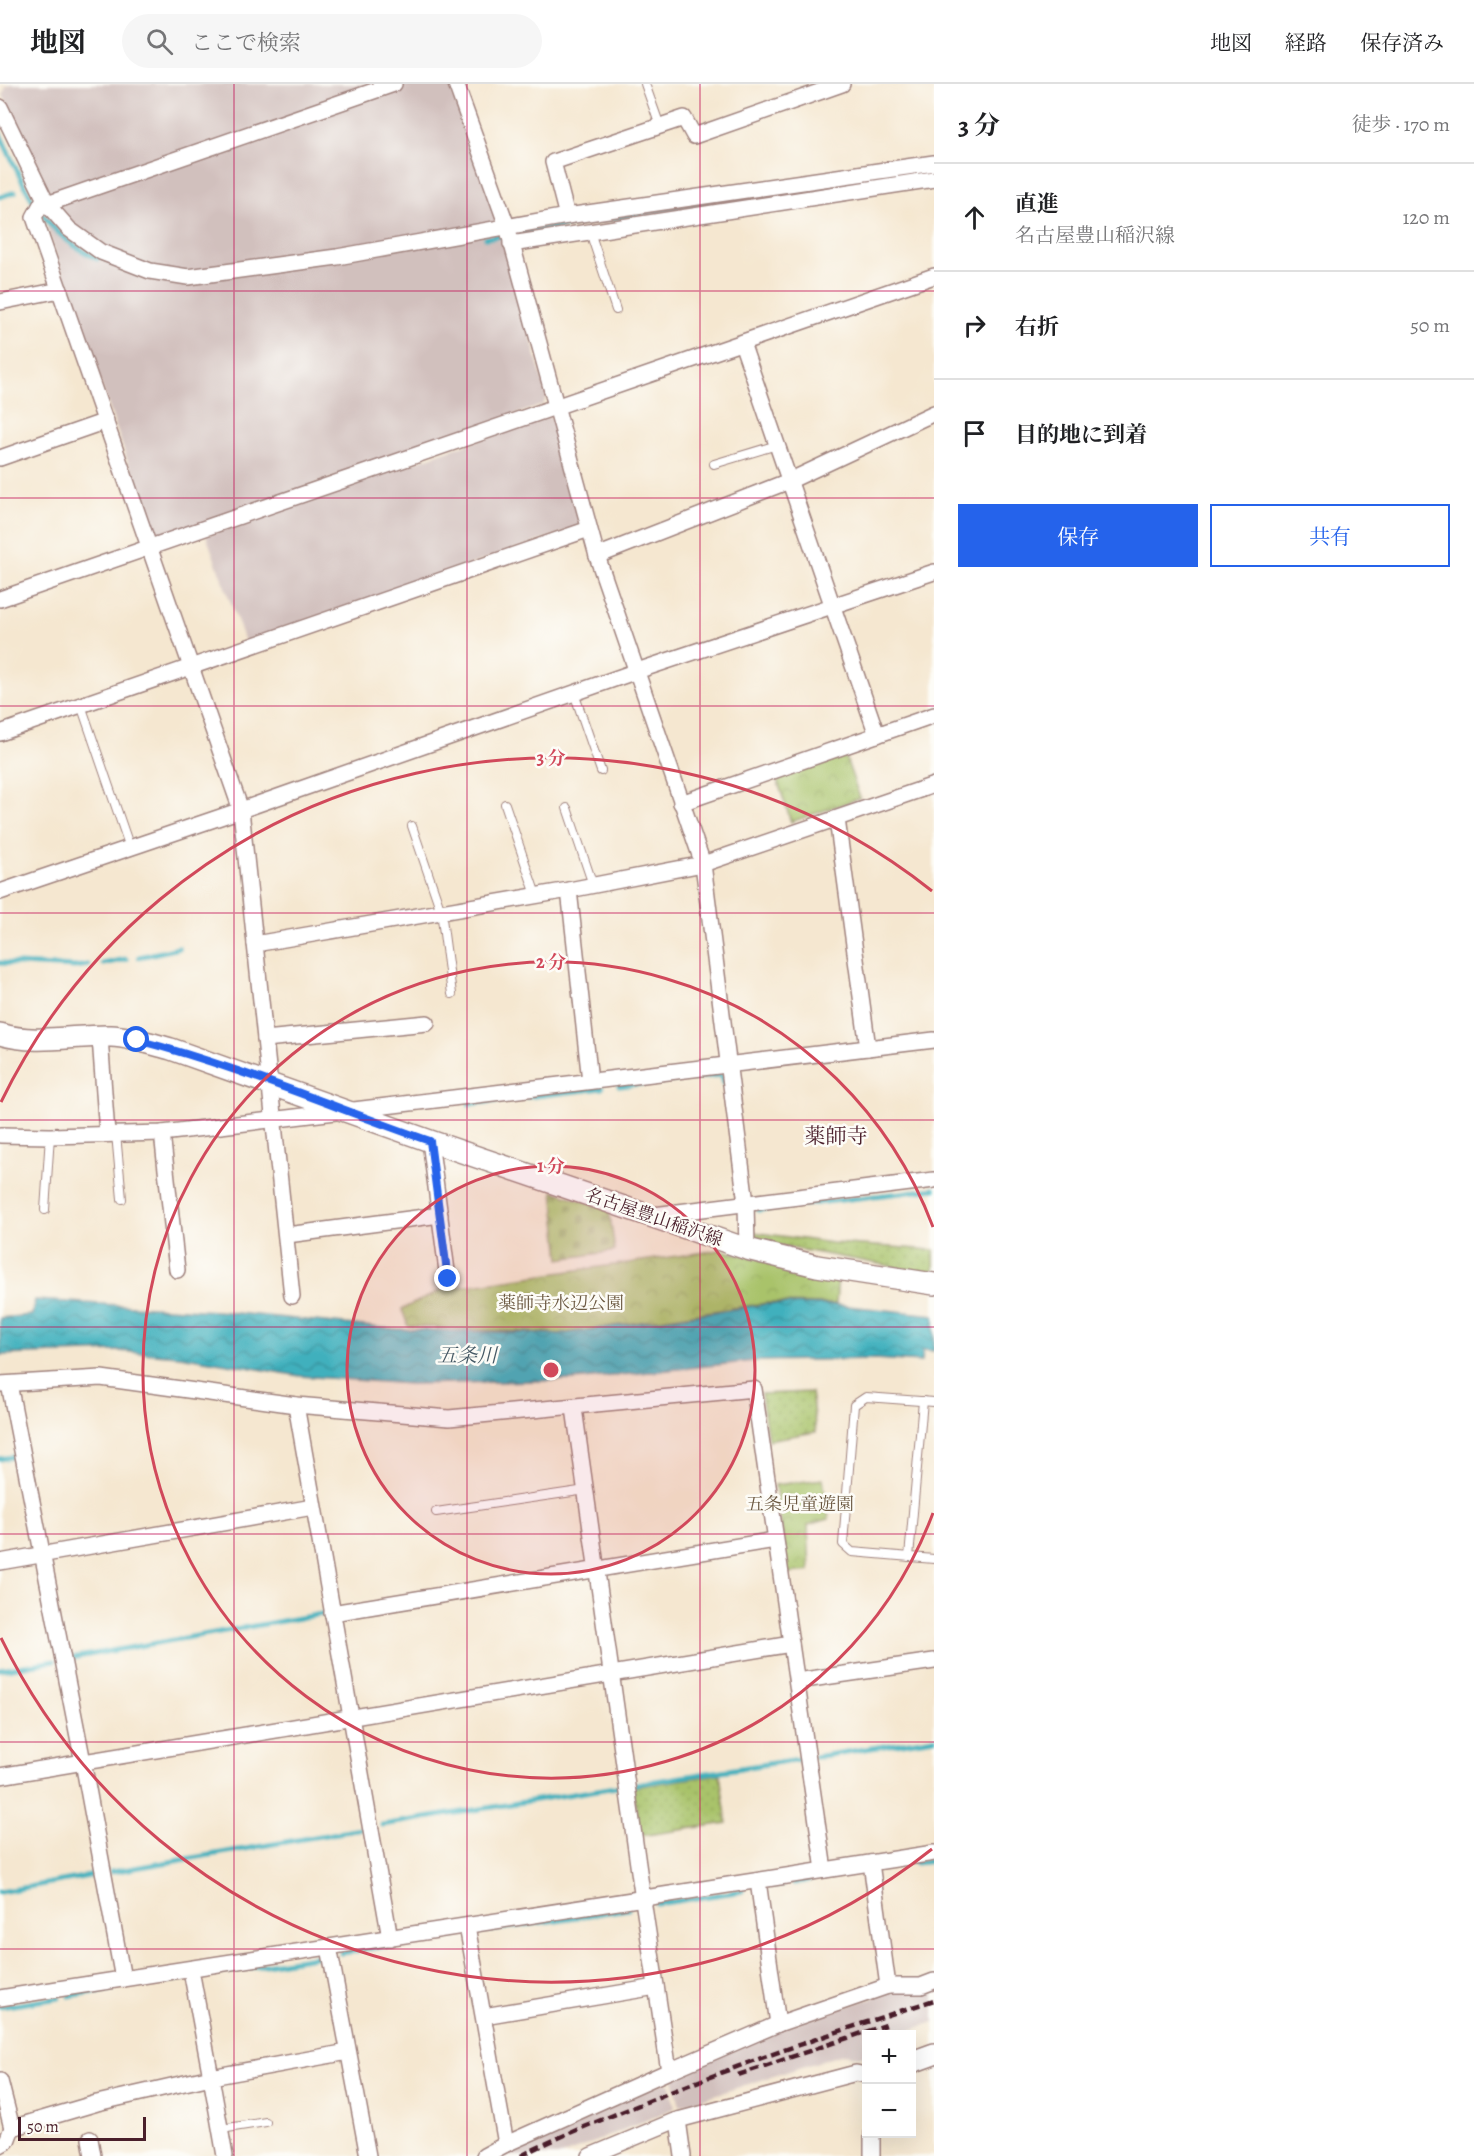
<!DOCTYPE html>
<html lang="ja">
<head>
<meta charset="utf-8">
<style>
  :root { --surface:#fff; --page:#f6f6f6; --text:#202124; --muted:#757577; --line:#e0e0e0; --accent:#2563eb }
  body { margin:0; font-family:Alegreya,"Noto Serif JP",serif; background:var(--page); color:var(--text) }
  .controls { position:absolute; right:18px; bottom:18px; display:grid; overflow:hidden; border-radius:0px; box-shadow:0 6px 24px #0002 }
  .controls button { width:54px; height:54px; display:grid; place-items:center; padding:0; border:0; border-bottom:2px solid var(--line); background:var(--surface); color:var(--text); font:30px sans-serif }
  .scale { position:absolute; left:18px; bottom:15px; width:128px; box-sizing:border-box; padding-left:6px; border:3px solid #4a1f2b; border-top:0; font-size:16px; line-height:21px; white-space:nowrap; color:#4a1f2b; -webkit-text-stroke:4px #fdfcf7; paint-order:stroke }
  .stop { position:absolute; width:18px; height:18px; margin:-14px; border:4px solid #2563eb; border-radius:50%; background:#fff }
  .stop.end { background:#2563eb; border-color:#fff; box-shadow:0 2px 6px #0008 }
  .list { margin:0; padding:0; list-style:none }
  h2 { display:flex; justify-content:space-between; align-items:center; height:78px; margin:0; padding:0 24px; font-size:26px }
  h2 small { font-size:20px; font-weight:400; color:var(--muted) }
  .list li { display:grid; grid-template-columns:39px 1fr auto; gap:18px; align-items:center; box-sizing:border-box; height:108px; padding:0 24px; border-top:2px solid var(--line) }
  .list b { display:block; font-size:22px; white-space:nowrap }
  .list p { margin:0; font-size:20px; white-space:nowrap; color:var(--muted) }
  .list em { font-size:20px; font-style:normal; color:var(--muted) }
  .actions { display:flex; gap:12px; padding:18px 24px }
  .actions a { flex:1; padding:14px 0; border:2px solid var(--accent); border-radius:0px; text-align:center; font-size:21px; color:var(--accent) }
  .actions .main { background:var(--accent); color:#fff }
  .icon { flex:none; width:33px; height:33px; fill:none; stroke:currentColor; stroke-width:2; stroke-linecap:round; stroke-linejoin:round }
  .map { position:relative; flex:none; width:934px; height:2072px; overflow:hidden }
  header { display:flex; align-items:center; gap:36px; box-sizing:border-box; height:84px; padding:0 30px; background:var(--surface); border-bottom:2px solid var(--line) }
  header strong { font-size:28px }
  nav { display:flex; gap:33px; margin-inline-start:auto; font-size:21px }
  .search { width:420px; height:54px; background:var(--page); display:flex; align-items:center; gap:15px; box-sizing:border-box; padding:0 21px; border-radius:33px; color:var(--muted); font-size:22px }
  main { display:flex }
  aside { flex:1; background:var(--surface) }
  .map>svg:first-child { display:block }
</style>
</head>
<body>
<header>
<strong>地図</strong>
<div class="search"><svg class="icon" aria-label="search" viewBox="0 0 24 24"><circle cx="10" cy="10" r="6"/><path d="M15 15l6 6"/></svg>ここで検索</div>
<nav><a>地図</a><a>経路</a><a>保存済み</a></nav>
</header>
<main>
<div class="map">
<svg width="934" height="2072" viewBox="0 0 934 2072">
  <defs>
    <pattern id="grass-dots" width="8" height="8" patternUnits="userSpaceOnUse" patternTransform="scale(1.5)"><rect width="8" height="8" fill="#a9c36a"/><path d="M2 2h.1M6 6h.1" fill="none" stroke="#93a75c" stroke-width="1.8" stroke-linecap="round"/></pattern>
    <pattern id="cemetery-stones" width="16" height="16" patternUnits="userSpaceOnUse" patternTransform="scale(1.5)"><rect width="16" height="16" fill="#a9c36a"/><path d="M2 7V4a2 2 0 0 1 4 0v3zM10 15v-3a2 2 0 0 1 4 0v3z" fill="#93a75c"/></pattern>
    <pattern id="park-crowns" width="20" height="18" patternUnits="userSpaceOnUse" patternTransform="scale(1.5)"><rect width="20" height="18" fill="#a9c36a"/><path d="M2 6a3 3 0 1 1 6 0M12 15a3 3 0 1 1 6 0" fill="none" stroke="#93a75c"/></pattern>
    <pattern id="water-waves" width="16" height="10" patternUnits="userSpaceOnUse" patternTransform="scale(1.5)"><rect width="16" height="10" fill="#41b0bd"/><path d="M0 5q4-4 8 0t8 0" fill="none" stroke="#388f9a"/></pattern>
  </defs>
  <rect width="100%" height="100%" fill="#fdfcf7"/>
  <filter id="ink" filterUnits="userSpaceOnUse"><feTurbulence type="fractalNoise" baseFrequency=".0167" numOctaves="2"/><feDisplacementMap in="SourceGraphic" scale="12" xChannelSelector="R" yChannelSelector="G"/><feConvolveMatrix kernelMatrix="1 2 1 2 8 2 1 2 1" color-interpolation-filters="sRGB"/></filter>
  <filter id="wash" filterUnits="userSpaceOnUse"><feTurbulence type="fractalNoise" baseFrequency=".008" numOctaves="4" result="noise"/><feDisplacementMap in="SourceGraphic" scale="24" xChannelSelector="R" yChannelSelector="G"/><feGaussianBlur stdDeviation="1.35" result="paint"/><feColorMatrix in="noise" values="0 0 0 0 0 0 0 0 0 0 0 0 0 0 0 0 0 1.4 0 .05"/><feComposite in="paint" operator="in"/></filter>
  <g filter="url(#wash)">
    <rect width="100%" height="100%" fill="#f5e7d0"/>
    <g fill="#d1c0bd">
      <path d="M 11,0 L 450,0 L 505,158 L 547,313 L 543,321 L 160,454 L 153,450 L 47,145 L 48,105 L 3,11 L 6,2 Z"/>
      <path d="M 547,332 L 553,335 L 581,438 L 577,444 L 245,558 L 206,451 Z"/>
      <path d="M 934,1902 L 934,1938 L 899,1950 L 866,1950 L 866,1971 L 862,1972 L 843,1970 L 680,2022 L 673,1995 L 699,1977 L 760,1951 L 892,1907 Z"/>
      <path d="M 664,1998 L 670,2001 L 675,2024 L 561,2072 L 497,2072 Z"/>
    </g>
    <g fill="url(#grass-dots)" stroke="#7a714a" stroke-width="1.5">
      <path d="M 753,1148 L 832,1159 L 934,1166 L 934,1190 L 754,1157 Z"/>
      <path d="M 811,1308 L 816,1348 L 768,1356 L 761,1310 Z"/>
      <path d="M 720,1690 L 727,1739 L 640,1752 L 633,1703 Z"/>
    </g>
    <path fill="url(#cemetery-stones)" stroke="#7a714a" stroke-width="1.5" d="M 553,1107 L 609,1125 L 615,1167 L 560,1175 Z"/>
    <g fill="url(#park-crowns)" stroke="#7a714a" stroke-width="1.5">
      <path d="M 844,669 L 860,714 L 791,738 L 776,692 Z"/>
      <path d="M 720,1166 L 838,1192 L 836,1220 L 767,1219 L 561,1250 L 408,1242 L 402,1225 L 444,1205 Z"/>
      <path d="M 823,1395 L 829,1435 L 808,1441 L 810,1487 L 788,1489 L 775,1401 Z"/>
    </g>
    <path fill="url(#water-waves)" stroke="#466874" stroke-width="1.5" d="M 35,1216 L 217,1227 L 393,1245 L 561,1250 L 767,1220 L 838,1221 L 934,1231 L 934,1267 L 923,1266 L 922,1278 L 874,1275 L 755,1277 L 573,1296 L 410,1300 L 300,1292 L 180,1272 L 118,1267 L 0,1271 L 0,1234 L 32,1231 Z"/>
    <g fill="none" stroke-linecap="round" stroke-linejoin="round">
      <g stroke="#41b0bd" stroke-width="5">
        <path d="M 0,50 C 18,89 36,135 72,160 C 80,166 89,170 97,175"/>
        <path d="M 0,113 L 15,108"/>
        <path d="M 486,154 L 708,119"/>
        <path d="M 139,873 L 179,864"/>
        <path d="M 0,879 L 75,883 L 88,881"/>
        <path d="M 103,880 L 126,875"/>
        <path d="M 619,1002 L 720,991 L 723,994 L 724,1000"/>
        <path d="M 469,1020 L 602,1004"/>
        <path d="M 758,1126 L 934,1105"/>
        <path d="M 0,1375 L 12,1373"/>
        <path d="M 71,1574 L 322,1530"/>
        <path d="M 0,1586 L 54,1577"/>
        <path d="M 815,1673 L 934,1654"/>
        <path d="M 636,1700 L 800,1675"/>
        <path d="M 382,1741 L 622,1702"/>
        <path d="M 915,1779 L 934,1777"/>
        <path d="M 111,1788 L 361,1745"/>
        <path d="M 794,1799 L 810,1796"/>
        <path d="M 774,1802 L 781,1801"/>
        <path d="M 0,1808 L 95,1791"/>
        <path d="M 657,1820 L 742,1807"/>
        <path d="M 478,1848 L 628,1825"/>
        <path d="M 341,1869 L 457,1851"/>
        <path d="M 204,1891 L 320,1872"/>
        <path d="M 152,1899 L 183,1894"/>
        <path d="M 69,1912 L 112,1905"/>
        <path d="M 0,1923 L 59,1914"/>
      </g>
    </g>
  </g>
  <g filter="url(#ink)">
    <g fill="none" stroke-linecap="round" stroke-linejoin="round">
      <g stroke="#a0837e" stroke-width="10">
        <g id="lane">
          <path d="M 645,0 L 660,42"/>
          <path d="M 590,148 L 616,226"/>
          <path d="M 714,380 L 777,361"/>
          <path d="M 574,609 L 601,687"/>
          <path d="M 81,621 L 130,764"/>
          <path d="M 505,720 L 536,811"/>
          <path d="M 567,724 L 593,801"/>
          <path d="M 412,742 L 441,827 L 452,910"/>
          <path d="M 116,1050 L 122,1115"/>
          <path d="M 45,1126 L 50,1052"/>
          <path d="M 934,1318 L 866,1313 L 854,1321 L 843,1460 L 852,1468 L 934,1475"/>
          <path d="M 436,1428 L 586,1406"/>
          <path d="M 909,1473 L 923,1317"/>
          <path d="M 221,2045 L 266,2038"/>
        </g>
      </g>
      <g stroke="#a0837e" stroke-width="18">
        <g id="street">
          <path d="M 456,0 L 507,142 L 597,472 L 703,780 L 746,1119 L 747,1165"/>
          <path d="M 0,23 L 47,120 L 69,145 L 101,168 L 150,187 L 188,193 L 337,173 L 567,132 L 934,79"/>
          <path d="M 44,115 L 34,133 L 241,726 L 292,1212"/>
          <path d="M 47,120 L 394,0"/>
          <path d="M 567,132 L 553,78 L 684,34 L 694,52 L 842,0"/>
          <path d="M 511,160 L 934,95"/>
          <path d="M 0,218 L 60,206"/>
          <path d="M 742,259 L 877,651"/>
          <path d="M 0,374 L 106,337"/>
          <path d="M 597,472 L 789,397 L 934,329"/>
          <path d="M 0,515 L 934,192"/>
          <path d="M 0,649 L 589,445"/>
          <path d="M 681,719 L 934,631"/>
          <path d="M 837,735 L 868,964"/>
          <path d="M 569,806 L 590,997"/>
          <path d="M 0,808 L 241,726 L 637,587 L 934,488"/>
          <path d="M 255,860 L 569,806 L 703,780 L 934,701"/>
          <path d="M 100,953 L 107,1050"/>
          <path d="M 265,955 L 427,939"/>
          <path d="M 162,1049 L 177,1186"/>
          <path d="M 0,1051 L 50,1052 L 162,1049 L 934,956"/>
          <path d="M 430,1057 L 448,1195"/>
          <path d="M 654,1131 L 934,1096"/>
          <path d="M 287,1151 L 440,1131"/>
          <path d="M 0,1300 L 101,1294 L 296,1321 L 449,1334 L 754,1305 L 824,1786"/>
          <path d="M 9,1300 L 83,1678 L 123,1895"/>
          <path d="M 296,1321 L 390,1854"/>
          <path d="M 0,1478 L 313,1423"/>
          <path d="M 332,1529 L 775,1456"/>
          <path d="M 797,1597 L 934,1577"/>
          <path d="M 0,1692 L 791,1560"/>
          <path d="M 871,1779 L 888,1902"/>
          <path d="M 758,1797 L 778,1940"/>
          <path d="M 467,1842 L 506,2060"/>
          <path d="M 329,1863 L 368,2072"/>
          <path d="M 0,1914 L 934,1769"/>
          <path d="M 484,1932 L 656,1903"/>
          <path d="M 669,1987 L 778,1940 L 888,1902 L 921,1902 L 934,1897"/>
          <path d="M 0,1997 L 12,2044"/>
          <path d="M 678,2036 L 683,2072"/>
          <path d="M 90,2055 L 93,2072"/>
          <path d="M 0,2061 L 7,2057 L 12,2044 L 97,2019 L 211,1993 L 191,1886"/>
          <path d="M 225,2072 L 211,1993 L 348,1968"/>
          <path d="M 484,2072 L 506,2060 L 669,1987 L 643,1816 L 574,1324"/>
          <path d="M 590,2072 L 674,2037 L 856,1989 L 866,1991"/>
          <path d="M 872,2072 L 872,2050"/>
        </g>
      </g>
      <g stroke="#a0837e" stroke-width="24">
        <g id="secondary">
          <path d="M 0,950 C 36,961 75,951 111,952 C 132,953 152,960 171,965 L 430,1057 L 747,1165 L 817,1182 L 934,1200"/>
          <path d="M 912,1978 L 934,1970"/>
        </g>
      </g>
      <use href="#lane" stroke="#fff" stroke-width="8"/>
      <use href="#street" stroke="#fff" stroke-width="15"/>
      <use href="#secondary" stroke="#fff" stroke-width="21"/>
      <g stroke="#4a1f2b" stroke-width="4.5" stroke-dasharray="9 4.5" stroke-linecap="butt">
        <path d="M 738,1991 L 886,1941"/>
        <path d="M 521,2072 C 557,2053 596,2038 634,2023 C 732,1982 833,1949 934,1916"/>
      </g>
    </g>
  </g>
  <g fill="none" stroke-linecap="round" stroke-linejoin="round" filter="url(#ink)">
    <path stroke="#2563eb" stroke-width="8" d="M 137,956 C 237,982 333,1023 430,1057 L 448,1195"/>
  </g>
  <path fill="none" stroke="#c2185b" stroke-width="1.5" stroke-opacity="0.55" d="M 234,0 L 234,2072M 467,0 L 467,2072M 700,0 L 700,2072M 0,207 L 934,207M 0,414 L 934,414M 0,622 L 934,622M 0,829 L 934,829M 0,1036 L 934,1036M 0,1243 L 934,1243M 0,1450 L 934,1450M 0,1658 L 934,1658M 0,1865 L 934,1865"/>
  <circle cx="551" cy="1286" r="204" fill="#d1495b" fill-opacity=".12"/>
  <g fill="none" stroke="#d1495b" stroke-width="3">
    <circle cx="551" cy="1286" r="204"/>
    <path d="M933 1429A408 408 0 1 1 933 1143"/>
    <path d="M932 1765A612 612 0 0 1 1 1554M1 1018A612 612 0 0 1 932 807"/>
  </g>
  <g text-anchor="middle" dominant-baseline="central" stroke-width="5" stroke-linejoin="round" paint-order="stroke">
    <g font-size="18" fill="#4a1f2b" stroke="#fdfcf7">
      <text transform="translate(654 1133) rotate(19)">名古屋豊山稲沢線</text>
    </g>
    <g font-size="18" fill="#6b5841" stroke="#fdfcf7">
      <text x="561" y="1219">薬師寺水辺公園</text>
      <text x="800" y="1420">五条児童遊園</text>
    </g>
    <g font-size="20" font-style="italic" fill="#465965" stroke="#fdfcf7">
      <text x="467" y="1271">五条川</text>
    </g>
    <g font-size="21" fill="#4a1f2b" stroke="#fdfcf7">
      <text x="836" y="1052">薬師寺</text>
    </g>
  </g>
  <circle cx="551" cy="1286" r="9" fill="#d1495b" stroke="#fdfcf7" stroke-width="3"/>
  <g font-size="18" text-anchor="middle" font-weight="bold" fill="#d1495b" stroke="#fdfcf7" stroke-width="5" stroke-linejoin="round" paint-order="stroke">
    <text x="551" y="680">3 分</text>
    <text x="551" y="884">2 分</text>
    <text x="551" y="1088">1 分</text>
  </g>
</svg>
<div class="controls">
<button>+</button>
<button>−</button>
</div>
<div class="scale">50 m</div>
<div class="stop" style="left:137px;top:956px"></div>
<div class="stop end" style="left:448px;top:1195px"></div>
</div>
<aside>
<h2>3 分<small>徒歩 · 170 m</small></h2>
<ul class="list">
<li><svg class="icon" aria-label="ahead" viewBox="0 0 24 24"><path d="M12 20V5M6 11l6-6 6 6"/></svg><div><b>直進</b><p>名古屋豊山稲沢線</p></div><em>120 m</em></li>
<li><svg class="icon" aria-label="right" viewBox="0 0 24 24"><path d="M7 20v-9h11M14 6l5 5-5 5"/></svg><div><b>右折</b></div><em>50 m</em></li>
<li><svg class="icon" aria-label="arrive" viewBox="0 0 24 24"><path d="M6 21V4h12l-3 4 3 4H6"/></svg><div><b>目的地に到着</b></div></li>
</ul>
<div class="actions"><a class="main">保存</a><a>共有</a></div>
</aside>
</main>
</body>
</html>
